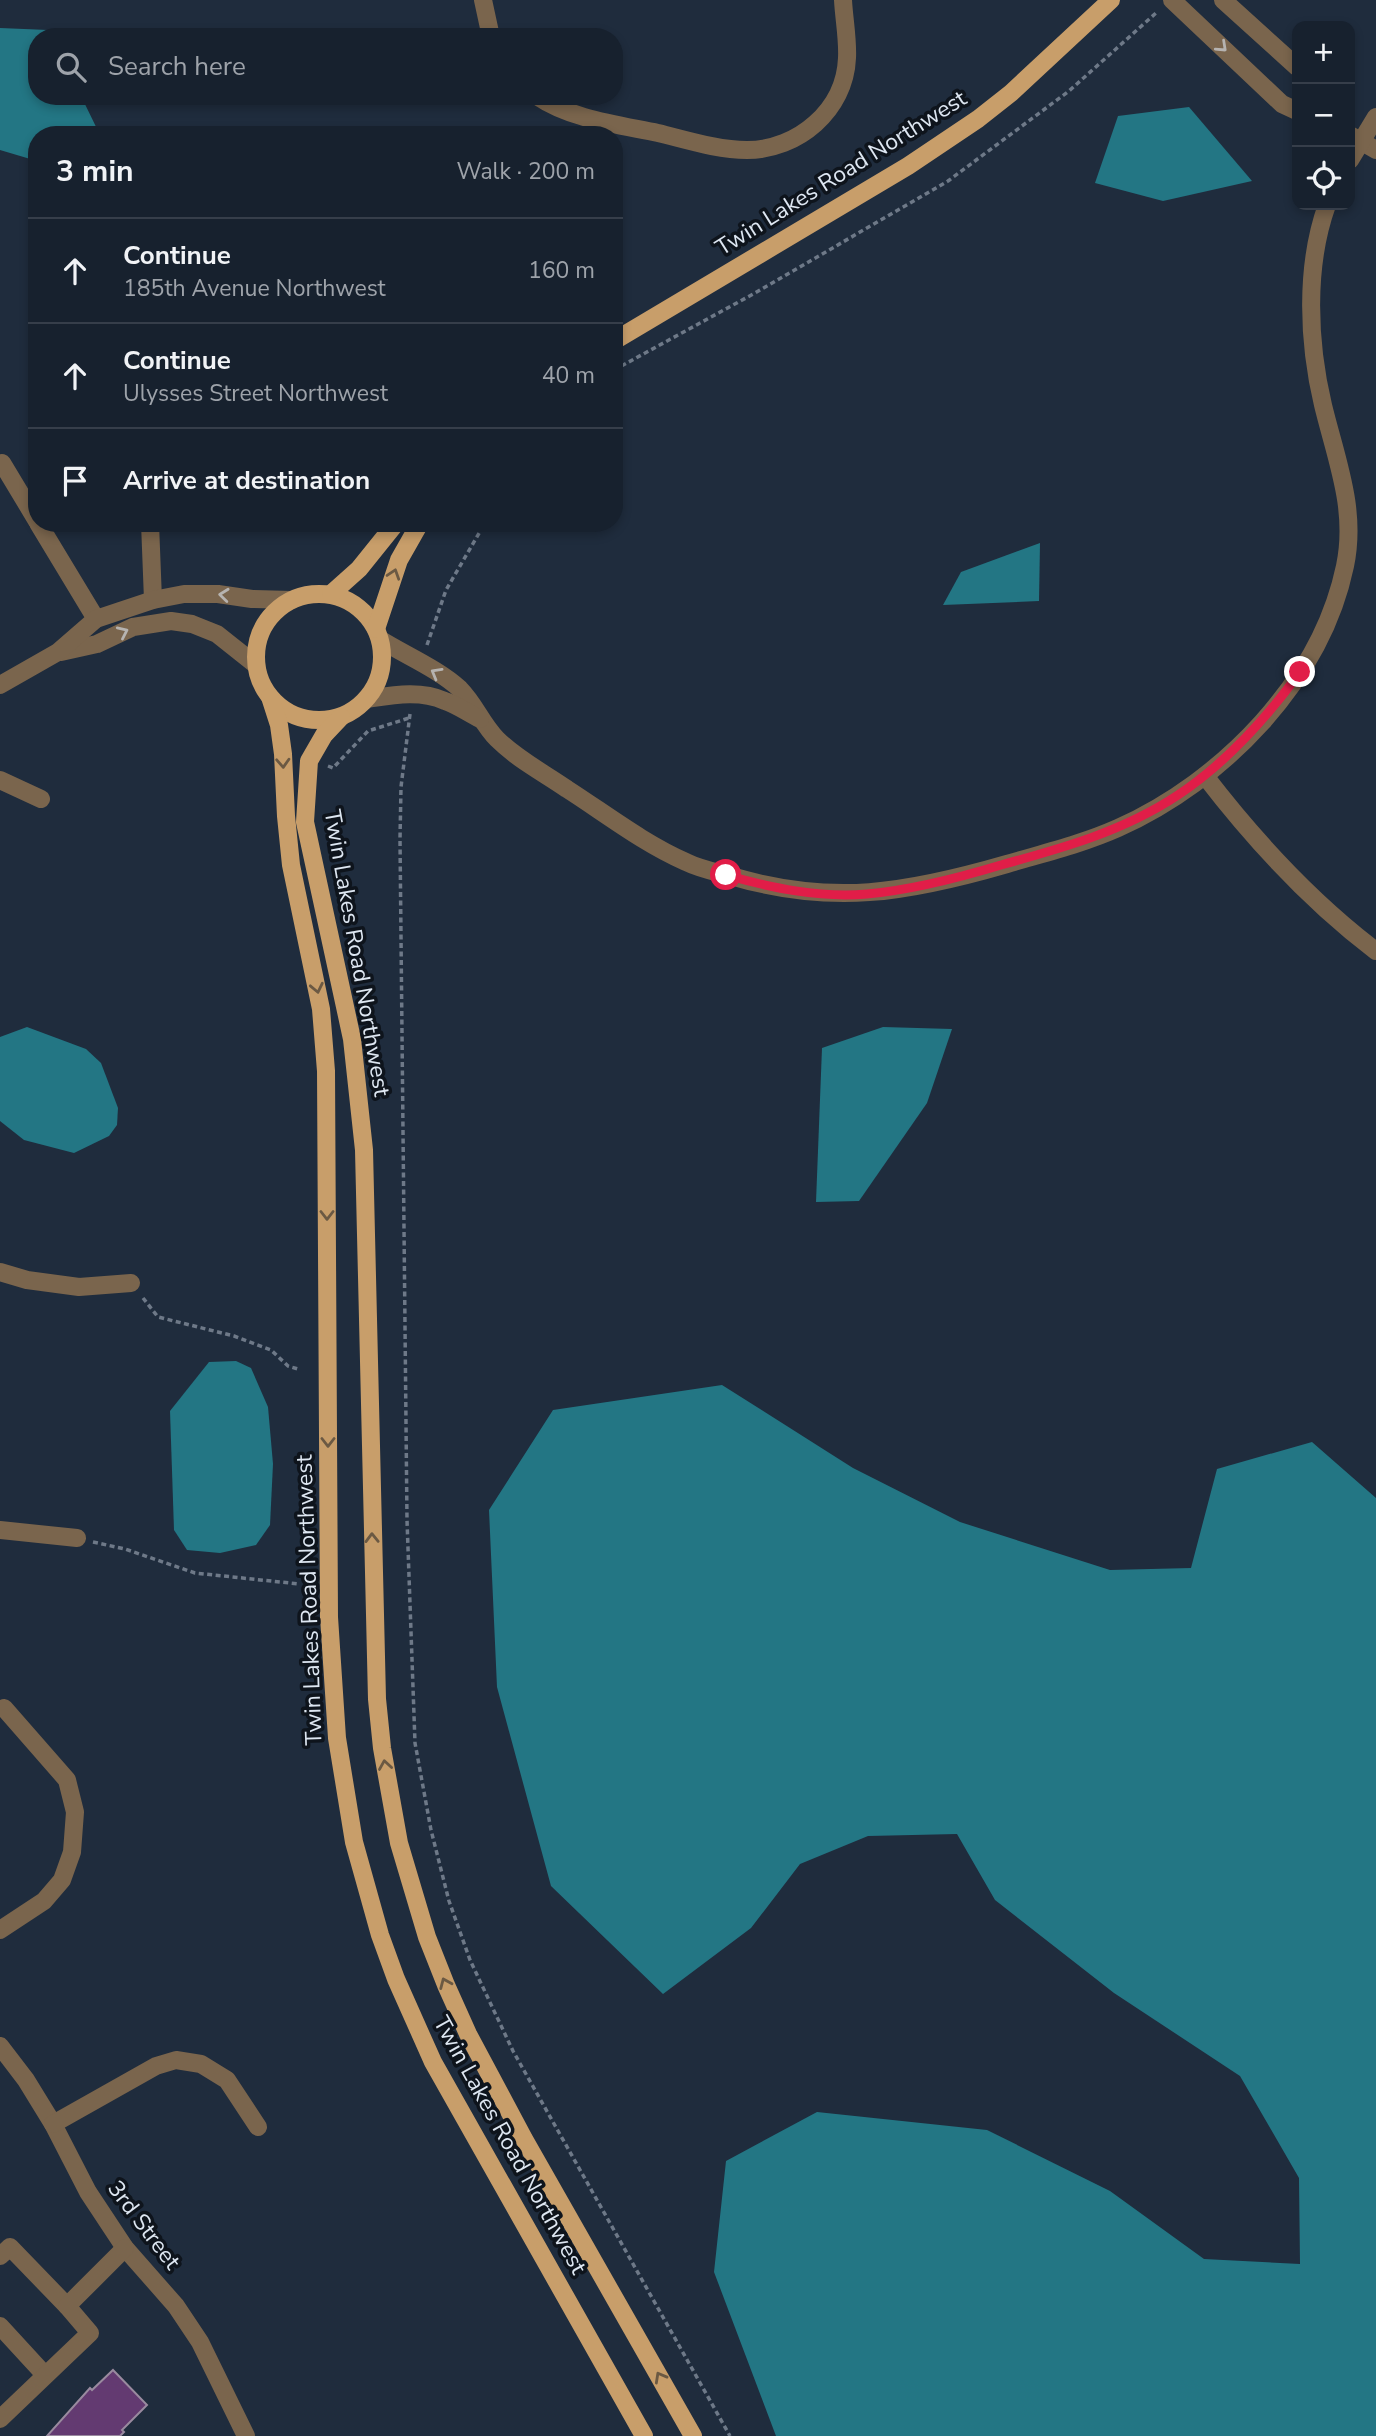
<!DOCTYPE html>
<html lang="en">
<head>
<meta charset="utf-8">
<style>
  :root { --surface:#17212e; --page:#242e3a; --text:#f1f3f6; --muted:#9ea3aa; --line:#363e4a }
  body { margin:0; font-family:"Nunito Sans",sans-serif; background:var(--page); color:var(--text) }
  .controls { position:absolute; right:21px; top:21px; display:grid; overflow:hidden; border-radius:14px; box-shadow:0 4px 10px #0003 }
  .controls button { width:63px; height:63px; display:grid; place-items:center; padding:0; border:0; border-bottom:2px solid var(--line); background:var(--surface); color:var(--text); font:35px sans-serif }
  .stop { position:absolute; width:21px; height:21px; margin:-16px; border:5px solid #e11d48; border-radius:50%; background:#fff }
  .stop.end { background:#e11d48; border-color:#fff; box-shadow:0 2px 7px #0008 }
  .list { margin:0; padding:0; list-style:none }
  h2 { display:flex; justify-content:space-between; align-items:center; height:91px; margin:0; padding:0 28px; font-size:30px }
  h2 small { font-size:23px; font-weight:400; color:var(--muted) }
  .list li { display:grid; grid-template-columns:46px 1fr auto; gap:21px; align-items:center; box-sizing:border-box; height:105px; padding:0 28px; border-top:2px solid var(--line) }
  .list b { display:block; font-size:26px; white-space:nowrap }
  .list p { margin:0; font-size:23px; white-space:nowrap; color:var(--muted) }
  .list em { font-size:23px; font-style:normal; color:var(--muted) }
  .icon { flex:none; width:38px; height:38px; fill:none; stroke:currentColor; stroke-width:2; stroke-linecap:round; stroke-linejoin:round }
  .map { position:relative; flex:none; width:1376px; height:2436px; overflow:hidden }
  .search { position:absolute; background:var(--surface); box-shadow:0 4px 10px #0003; left:28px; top:28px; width:595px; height:77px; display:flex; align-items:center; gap:18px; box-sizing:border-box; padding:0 24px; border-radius:28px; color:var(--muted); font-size:26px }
  .panel { position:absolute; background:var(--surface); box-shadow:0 4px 10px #0003; left:28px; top:126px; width:595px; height:406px; border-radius:28px }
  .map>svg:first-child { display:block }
</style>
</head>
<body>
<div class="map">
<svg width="1376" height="2436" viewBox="0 0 1376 2436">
  <rect width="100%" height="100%" fill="#1f2c3d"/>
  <g fill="#237684">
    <path d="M 0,28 L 48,30 L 52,37 L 37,37 L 37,96 L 81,96 L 100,135 L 37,135 L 37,161 L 0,150 Z"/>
    <path d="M 1189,107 L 1252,181 L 1163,201 L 1095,183 L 1118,116 Z"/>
    <path d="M 1040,543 L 1039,601 L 943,605 L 961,572 Z"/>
    <path d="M 27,1027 L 86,1049 L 101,1063 L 118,1108 L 117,1125 L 109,1136 L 74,1153 L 24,1140 L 0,1121 L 0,1037 Z"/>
    <path d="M 883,1027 L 952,1029 L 927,1103 L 859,1201 L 816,1202 L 822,1048 Z"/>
    <path d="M 236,1361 L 251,1368 L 268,1407 L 273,1464 L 270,1525 L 256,1545 L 220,1553 L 187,1550 L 174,1530 L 170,1411 L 209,1362 Z"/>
    <path d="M 722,1385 L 853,1468 L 960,1522 L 1110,1570 L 1191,1568 L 1217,1469 L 1312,1442 L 1376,1498 L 1376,2436 L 776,2436 L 714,2272 L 726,2161 L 817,2112 L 987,2130 L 1110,2191 L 1204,2259 L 1300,2264 L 1299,2178 L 1240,2076 L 1114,1993 L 995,1900 L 957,1834 L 868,1836 L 800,1864 L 751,1928 L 663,1994 L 551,1886 L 497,1687 L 489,1510 L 553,1410 Z"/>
  </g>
  <path fill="#633a71" stroke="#998a9f" stroke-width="2" d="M 113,2370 L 147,2405 L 122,2430 L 124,2432 L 120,2436 L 47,2436 L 90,2388 L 92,2390 Z"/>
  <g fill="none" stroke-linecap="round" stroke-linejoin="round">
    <g stroke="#6e7988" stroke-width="3.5" stroke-dasharray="5 3.5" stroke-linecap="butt">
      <path d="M 614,370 L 755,293 L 948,181 L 1069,91 L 1156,13"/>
      <path d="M 427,645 L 446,590 L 485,523"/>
      <path d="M 410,714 L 401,787 L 400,839 L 407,1520 L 415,1743 L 431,1830 L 449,1901 L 470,1960 L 513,2051 L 730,2436"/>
      <path d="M 328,766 L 333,768 L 368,731 L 409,718"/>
      <path d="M 143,1298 L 158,1317 L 234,1336 L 271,1350 L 288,1366 L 298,1369"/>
      <path d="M 93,1542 L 125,1549 L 195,1573 L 299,1584"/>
    </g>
    <g stroke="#7a654d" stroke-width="18">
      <path d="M 483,0 L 491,37"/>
      <path d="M 1172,0 L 1282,104 L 1297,111"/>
      <path d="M 1223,0 L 1297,67"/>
      <path d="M 537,96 C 570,119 620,125 658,133 C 687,140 718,150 747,150 C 798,150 845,110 847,58 C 848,39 844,19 843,0"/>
      <path d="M 1350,135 L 1376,150"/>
      <path d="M 1350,160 L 1376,117"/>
      <path d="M 2,463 L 37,521"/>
      <path d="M 38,523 L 96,619"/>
      <path d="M 150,523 L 153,600"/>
      <path d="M 381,640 C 407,656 438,669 460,689 C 475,704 482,724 497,739 C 517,759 544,773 567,789 C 606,814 643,843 686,862 C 700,869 716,872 731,876 C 832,906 907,893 1007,864 C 1044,853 1082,844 1118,828 C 1223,781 1321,681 1345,566 C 1357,509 1336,459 1323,405 C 1308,342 1305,266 1327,205"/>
      <path d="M 61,652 L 97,644 L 133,627 L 171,621 L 192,624 L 217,634 L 256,665"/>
      <path d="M 0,685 L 58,652 L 96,619 L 153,600 L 184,594 L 218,594 L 252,599 L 292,600"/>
      <path d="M 367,699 C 394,695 420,690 445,701 C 457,705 468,713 480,719"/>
      <path d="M 1205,776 C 1255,841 1310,901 1376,951"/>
      <path d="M 0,780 L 41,799"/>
      <path d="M 0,1272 L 27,1280 L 79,1287 L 131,1283"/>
      <path d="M 0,1530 L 77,1538"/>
      <path d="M 0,1930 L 44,1901 L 62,1880 L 72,1852 L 75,1812 L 67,1780 L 4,1708"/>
      <path d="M 0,2046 L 26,2080 L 53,2124 L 88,2192 L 125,2248 L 176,2306 L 200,2342 L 246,2436"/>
      <path d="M 53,2124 L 156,2066 L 176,2060 L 201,2064 L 227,2080 L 258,2127"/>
      <path d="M 0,2256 L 10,2247 L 67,2306"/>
      <path d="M 0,2326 L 45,2375"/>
      <path d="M 0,2419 L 90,2333 L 67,2306 L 125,2248"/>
    </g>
    <g stroke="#c89e6a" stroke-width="18">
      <path d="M 614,341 L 908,166 L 978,119 L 1011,93 L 1111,0"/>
      <circle cx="319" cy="657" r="63"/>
      <path d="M 331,594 L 359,569 L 396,523"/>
      <path d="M 376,629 L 399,560 L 420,523"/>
      <path d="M 270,697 L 279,725 L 283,754 L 286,816 L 291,865 L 321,1009 L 326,1071 L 329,1617 L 337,1738 L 354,1842 L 380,1935 L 396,1979 L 433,2062 L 644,2436"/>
      <path d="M 341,717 L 324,735 L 309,761 L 305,822 L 352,1039 L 364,1150 L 377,1699 L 382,1748 L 399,1843 L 427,1937 L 446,1985 L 468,2034 L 524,2139 L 693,2436"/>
    </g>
  </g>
  <defs><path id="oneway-chevron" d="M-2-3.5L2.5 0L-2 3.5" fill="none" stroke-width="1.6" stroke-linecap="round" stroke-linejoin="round" transform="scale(1.75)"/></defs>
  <g stroke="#b6b3b0">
    <use href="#oneway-chevron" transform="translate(1222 47) rotate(43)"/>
    <use href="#oneway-chevron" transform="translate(224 595) rotate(-174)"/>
    <use href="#oneway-chevron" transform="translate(123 632) rotate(-25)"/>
    <use href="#oneway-chevron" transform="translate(436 673) rotate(-150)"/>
  </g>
  <g stroke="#6b5943">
    <use href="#oneway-chevron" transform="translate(394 574) rotate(-72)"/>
    <use href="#oneway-chevron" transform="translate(283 763) rotate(87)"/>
    <use href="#oneway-chevron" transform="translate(317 988) rotate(78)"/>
    <use href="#oneway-chevron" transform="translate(327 1215) rotate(90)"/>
    <use href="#oneway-chevron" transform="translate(328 1442) rotate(90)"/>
    <use href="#oneway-chevron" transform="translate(372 1538) rotate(-91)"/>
    <use href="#oneway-chevron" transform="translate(385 1765) rotate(-99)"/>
    <use href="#oneway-chevron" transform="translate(445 1983) rotate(-113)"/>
    <use href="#oneway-chevron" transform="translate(660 2377) rotate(-119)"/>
  </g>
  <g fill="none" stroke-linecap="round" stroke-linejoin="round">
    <path stroke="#e11d48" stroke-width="9" d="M 726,875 C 772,888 819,898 867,894 C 912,890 958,878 1001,865 C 1063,848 1124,831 1178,795 C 1226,763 1266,719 1300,672"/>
  </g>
  <g text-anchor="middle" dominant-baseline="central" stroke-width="7" stroke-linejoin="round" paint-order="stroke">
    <g font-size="23" fill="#dee7f2" stroke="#0e141c">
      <text transform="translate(841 173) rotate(-32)">Twin Lakes Road Northwest</text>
      <text transform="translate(357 953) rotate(80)">Twin Lakes Road Northwest</text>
      <text transform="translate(309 1600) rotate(-92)">Twin Lakes Road Northwest</text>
      <text transform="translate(510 2145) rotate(61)">Twin Lakes Road Northwest</text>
      <text transform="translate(144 2225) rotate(53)">3rd Street</text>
    </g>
  </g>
</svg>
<div class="controls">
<button>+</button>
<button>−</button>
<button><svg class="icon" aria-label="locate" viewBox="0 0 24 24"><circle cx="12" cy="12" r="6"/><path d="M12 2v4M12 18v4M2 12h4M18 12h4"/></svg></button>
</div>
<div class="stop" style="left:726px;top:875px"></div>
<div class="stop end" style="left:1300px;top:672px"></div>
<div class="search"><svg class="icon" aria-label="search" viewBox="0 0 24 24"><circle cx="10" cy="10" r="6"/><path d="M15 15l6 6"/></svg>Search here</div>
<section class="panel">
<h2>3 min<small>Walk · 200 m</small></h2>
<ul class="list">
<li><svg class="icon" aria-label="ahead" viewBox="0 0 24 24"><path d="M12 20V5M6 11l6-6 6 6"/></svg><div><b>Continue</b><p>185th Avenue Northwest</p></div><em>160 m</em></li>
<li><svg class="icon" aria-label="ahead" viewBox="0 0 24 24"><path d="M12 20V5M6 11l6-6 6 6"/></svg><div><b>Continue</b><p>Ulysses Street Northwest</p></div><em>40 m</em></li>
<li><svg class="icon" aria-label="arrive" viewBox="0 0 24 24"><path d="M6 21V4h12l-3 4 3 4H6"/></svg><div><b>Arrive at destination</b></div></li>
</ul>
</section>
</div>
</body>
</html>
